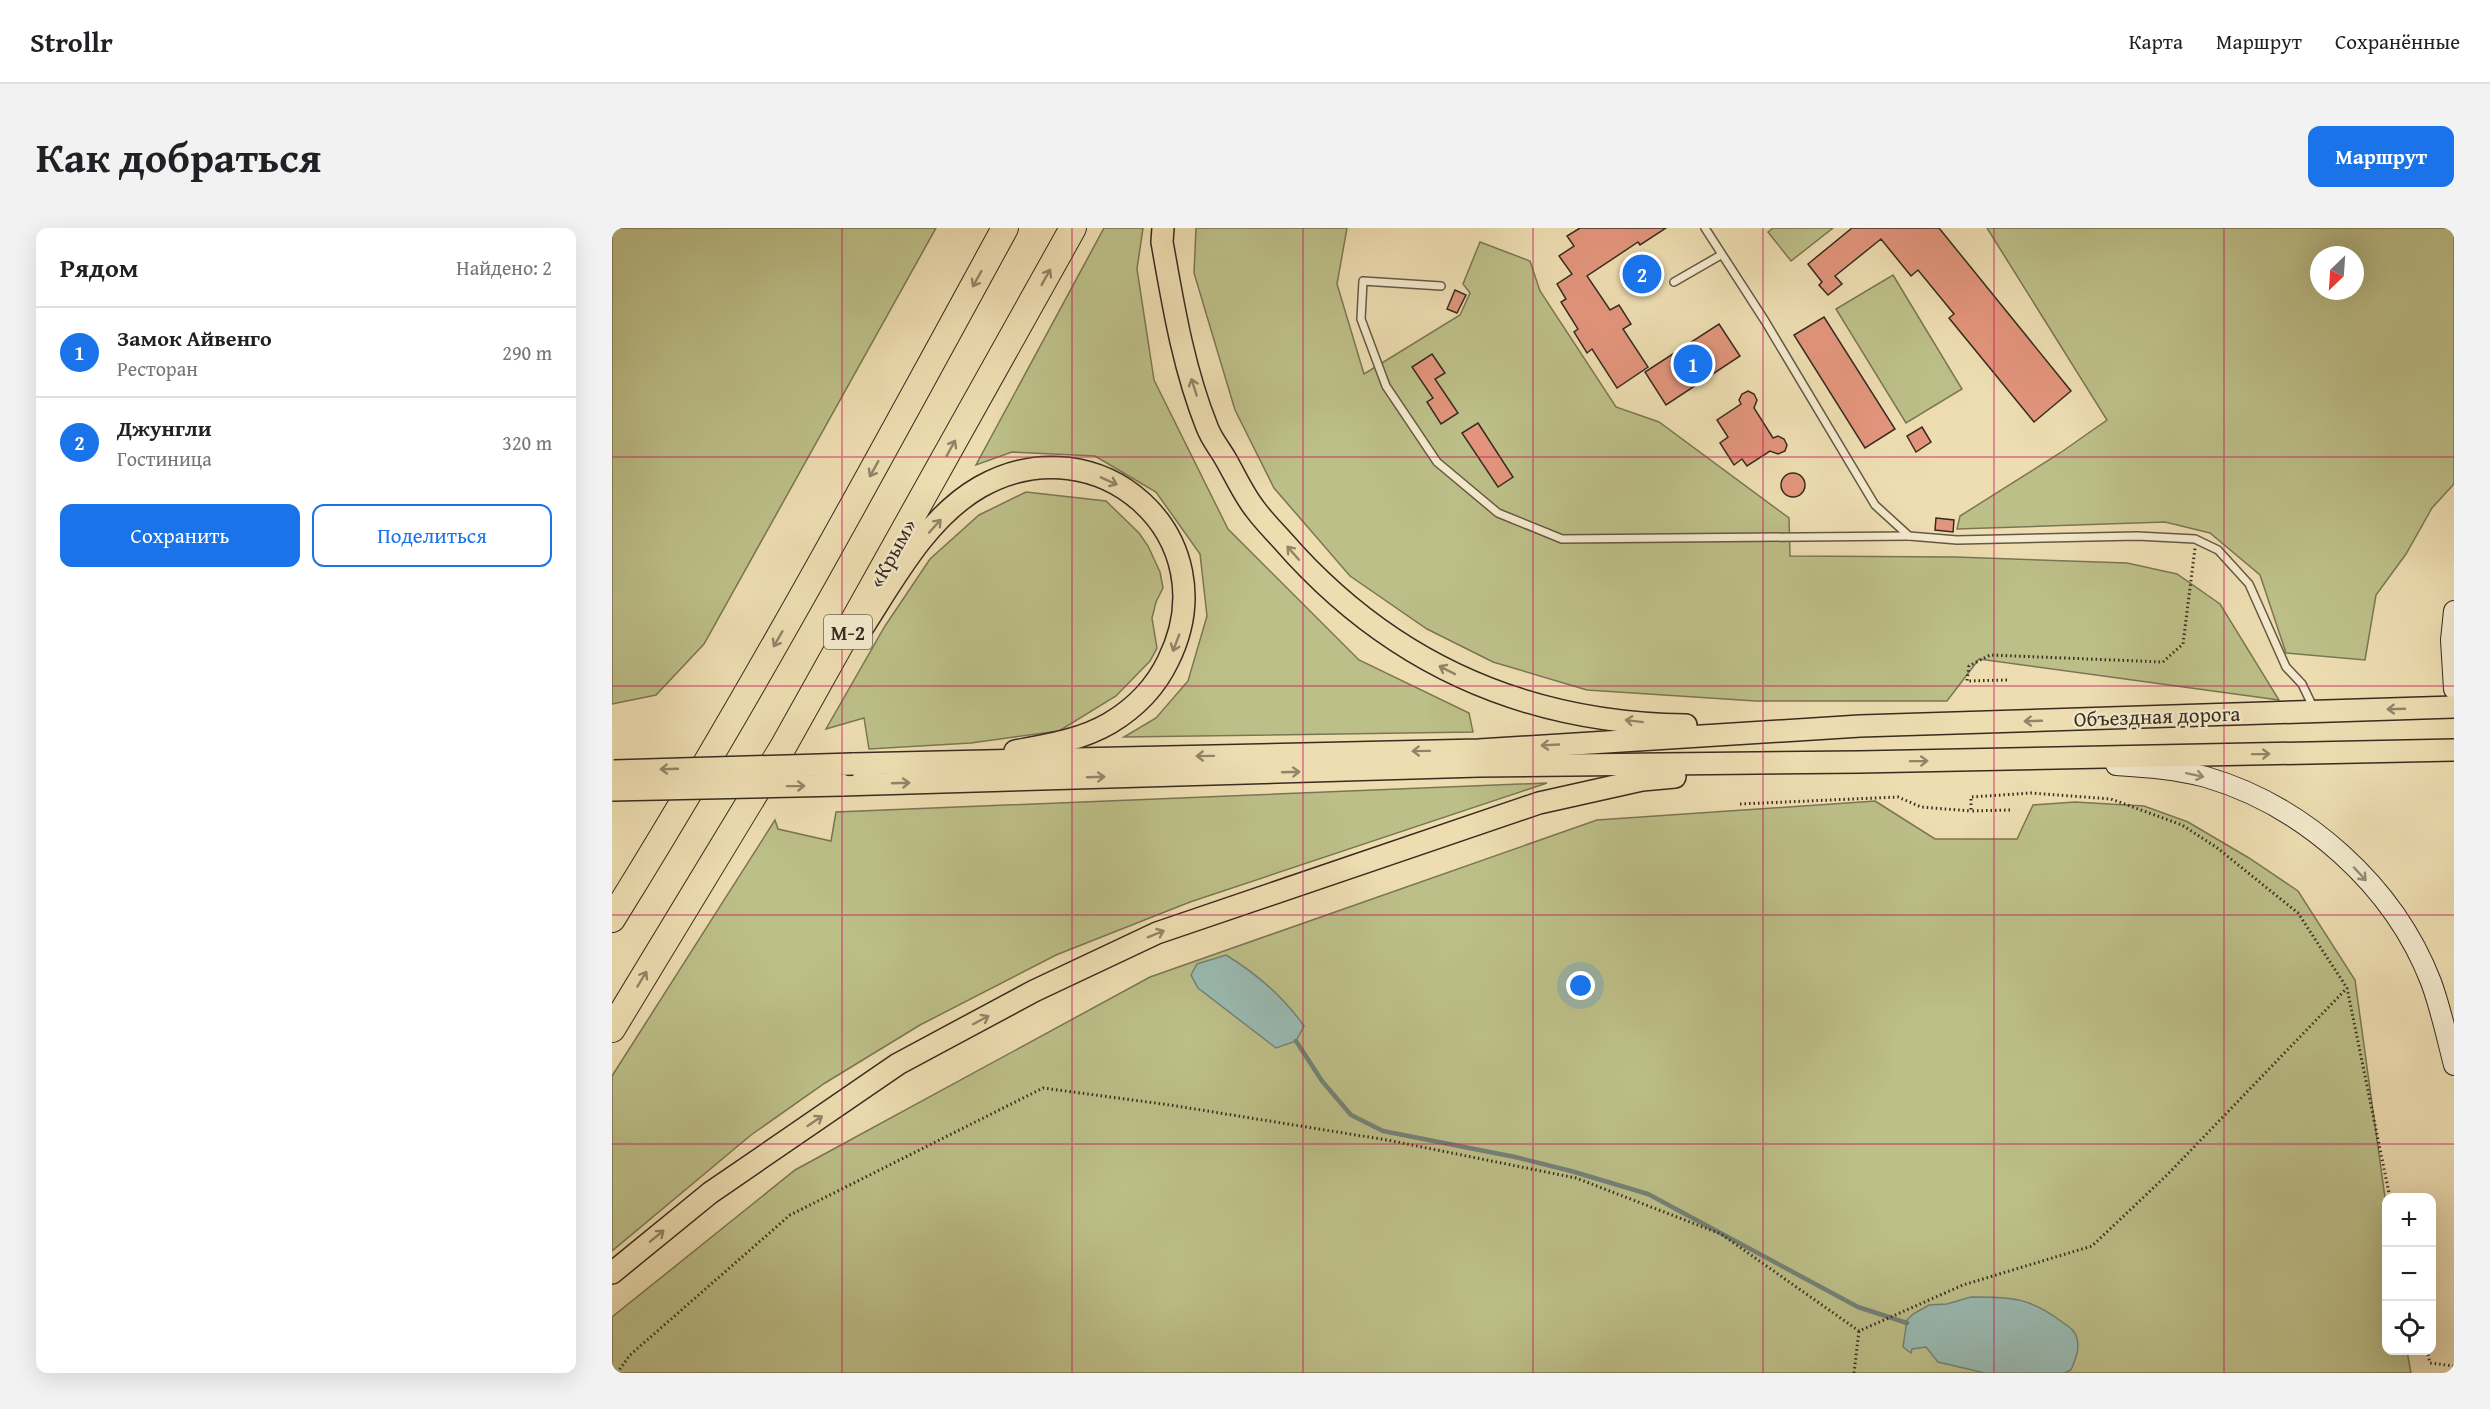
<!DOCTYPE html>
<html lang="ru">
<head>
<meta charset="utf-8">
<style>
  :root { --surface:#fff; --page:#f2f2f2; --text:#202124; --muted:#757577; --line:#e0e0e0; --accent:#1a73e8 }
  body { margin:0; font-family:"Gentium Book Plus",serif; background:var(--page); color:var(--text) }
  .controls { position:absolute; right:18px; bottom:18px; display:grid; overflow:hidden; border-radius:12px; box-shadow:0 6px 24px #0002 }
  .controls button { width:54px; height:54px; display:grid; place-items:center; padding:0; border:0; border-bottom:2px solid var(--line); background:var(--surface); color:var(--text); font:30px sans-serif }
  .compass { position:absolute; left:1698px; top:18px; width:54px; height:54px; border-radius:50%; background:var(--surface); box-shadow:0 6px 24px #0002; rotate:205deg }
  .you { position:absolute; left:969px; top:758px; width:21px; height:21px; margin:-15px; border:4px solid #fff; border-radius:50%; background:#1a73e8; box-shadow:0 0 0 9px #1a73e833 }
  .badge { display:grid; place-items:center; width:39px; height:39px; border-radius:50%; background:var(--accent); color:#fff; font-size:20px; font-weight:700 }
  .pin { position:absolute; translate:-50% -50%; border:3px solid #fff; box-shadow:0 2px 6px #0006 }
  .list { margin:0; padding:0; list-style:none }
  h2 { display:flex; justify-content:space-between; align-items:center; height:78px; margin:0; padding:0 24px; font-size:26px }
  h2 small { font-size:20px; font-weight:400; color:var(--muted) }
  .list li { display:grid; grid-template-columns:39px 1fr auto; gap:18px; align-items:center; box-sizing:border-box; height:90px; padding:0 24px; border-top:2px solid var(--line) }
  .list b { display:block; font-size:22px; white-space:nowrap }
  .list p { margin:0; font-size:20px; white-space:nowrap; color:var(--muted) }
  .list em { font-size:20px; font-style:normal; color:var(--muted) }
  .actions { display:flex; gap:12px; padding:18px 24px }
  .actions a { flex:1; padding:14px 0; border:2px solid var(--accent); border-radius:12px; text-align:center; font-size:21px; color:var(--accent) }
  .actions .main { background:var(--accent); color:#fff }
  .icon { flex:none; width:33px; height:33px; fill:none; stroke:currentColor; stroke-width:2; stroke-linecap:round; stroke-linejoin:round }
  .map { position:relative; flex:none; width:1842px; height:1145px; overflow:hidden; border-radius:12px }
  header { display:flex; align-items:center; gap:36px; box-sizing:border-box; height:84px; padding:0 30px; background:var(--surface); border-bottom:2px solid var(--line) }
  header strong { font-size:28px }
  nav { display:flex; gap:33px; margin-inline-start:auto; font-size:21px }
  .intro { display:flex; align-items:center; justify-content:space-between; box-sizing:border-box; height:144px; padding:0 36px }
  h1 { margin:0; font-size:42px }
  .button { padding:15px 27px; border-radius:12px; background:var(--accent); color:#fff; font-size:21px; font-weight:700 }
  main { display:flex; gap:36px; padding:0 36px }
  aside { flex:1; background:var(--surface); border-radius:12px; box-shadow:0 6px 24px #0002 }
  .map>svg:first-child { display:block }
</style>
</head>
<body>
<header>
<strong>Strollr</strong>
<nav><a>Карта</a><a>Маршрут</a><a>Сохранённые</a></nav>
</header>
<div class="intro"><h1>Как добраться</h1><a class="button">Маршрут</a></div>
<main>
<aside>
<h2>Рядом<small>Найдено: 2</small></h2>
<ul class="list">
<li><span class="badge">1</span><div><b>Замок Айвенго</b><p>Ресторан</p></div><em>290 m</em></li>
<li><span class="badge">2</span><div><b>Джунгли</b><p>Гостиница</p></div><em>320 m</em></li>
</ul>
<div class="actions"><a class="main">Сохранить</a><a>Поделиться</a></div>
</aside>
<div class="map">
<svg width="1842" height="1145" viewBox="0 0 1842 1145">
  <rect width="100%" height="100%" fill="#edddb1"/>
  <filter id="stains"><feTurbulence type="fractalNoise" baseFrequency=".00333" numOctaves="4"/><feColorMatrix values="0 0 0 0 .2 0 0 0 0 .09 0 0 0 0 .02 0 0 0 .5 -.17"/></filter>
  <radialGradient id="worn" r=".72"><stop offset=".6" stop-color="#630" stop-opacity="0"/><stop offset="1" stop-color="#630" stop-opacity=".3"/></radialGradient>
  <g fill="#bdbf88" stroke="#7a7654" stroke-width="1.5" fill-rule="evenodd">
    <path d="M 0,0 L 324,0 L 92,416 L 44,467 L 0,476 Z"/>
    <path d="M 492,0 L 531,0 L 525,41 L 542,152 L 616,301 L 747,432 L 857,485 L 861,504 L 512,509 L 544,490 L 576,453 L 595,388 L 588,326 L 544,264 L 483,228 L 400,224 L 364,237 Z"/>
    <path d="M 584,0 L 735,0 L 725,56 L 752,146 L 848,87 L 858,65 L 851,56 L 868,14 L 918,33 L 928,63 L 1004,179 L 1047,194 L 1177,290 L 1178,328 L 1343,329 L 1515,335 L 1565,346 L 1608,376 L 1667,472 L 1367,431 L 1335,473 L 1144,473 L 975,462 L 881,434 L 815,401 L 738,348 L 662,260 L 623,182 L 582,45 Z"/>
    <path d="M 1161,0 L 1221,0 L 1179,33 L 1156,4 Z"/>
    <path d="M 1375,0 L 1842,0 L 1842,256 L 1820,280 L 1794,326 L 1764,367 L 1753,432 L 1674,425 L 1648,347 L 1598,305 L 1553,294 L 1345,301 L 1348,288 L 1448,225 L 1495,192 ZM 1707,27 L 1743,27 L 1743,63 L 1707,63 Z"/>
    <path d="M 1281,47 L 1350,161 L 1294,195 L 1224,81 Z"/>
    <path d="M 414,264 L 494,273 L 527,305 L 536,318 L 548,344 L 551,360 L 544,374 L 540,390 L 545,420 L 538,433 L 504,468 L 447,503 L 359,515 L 257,521 L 252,490 L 214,501 L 273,398 L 318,331 L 367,287 Z"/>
    <path d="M 935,555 L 578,674 L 444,727 L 308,797 L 213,855 L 139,907 L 0,1023 L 0,848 L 163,592 L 166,601 L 219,613 L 224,584 Z"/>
    <path d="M 1263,573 L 1323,611 L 1405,611 L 1421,577 L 1463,574 L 1532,578 L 1576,594 L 1637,630 L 1686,663 L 1743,752 L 1774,977 L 1774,1122 L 1795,1123 L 1799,1145 L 0,1145 L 0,1089 L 183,942 L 538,749 L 985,592 Z"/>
  </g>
  <g fill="#9abbb3" stroke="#738278" stroke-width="1.5">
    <path d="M 614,727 C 645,746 671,768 692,798 L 684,813 L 664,820 L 586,760 L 579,747 L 585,736 Z"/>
    <path d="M 1359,1069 C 1399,1069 1417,1069 1450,1094 C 1456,1098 1464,1103 1465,1111 C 1468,1122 1463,1132 1459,1142 L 1452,1145 L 1373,1145 L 1326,1134 L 1314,1119 L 1300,1121 L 1299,1125 L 1291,1119 L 1295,1092 L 1301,1086 L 1317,1077 L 1335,1076 Z"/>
  </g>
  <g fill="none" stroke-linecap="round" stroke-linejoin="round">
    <path stroke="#738278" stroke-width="4.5" d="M 684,813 L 710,853 L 739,887 L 771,903 L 903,929 L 959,943 L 1036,966 L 1246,1079 L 1295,1095"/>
  </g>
  <g fill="#e2957c" stroke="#382c20" stroke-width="1.5">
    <path d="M 968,0 L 1054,0 L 1028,17 L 1026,14 L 975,48 L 998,82 L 1007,77 L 1019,96 L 1011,101 L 1036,139 L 1005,160 L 980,121 L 975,125 L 962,104 L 966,101 L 949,74 L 954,71 L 945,56 L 960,46 L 947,28 L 962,18 L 955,8 Z"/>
    <path d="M 1240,0 L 1327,0 L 1459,163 L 1422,194 L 1337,90 L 1342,86 L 1306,42 L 1299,48 L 1269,11 L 1223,48 L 1230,56 L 1216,67 L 1207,57 L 1210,54 L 1196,36 Z"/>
    <path d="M 843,62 L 854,67 L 845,85 L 835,81 Z"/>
    <path d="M 1212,89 L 1283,201 L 1253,220 L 1182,107 Z"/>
    <path d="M 1107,96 L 1128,128 L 1054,177 L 1033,144 Z"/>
    <path d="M 820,126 L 833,145 L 823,151 L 846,185 L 829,196 L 815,174 L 821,170 L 800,139 Z"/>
    <path d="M 1136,163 L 1142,166 L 1145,172 L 1142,180 L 1161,210 L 1166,208 L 1172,211 L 1175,217 L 1173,223 L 1166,226 L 1158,223 L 1135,238 L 1130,231 L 1122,237 L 1108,215 L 1116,209 L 1105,192 L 1129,176 L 1127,172 L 1130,166 Z"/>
    <path d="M 866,195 L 901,249 L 886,259 L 850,205 Z"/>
    <path d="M 1310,199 L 1319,214 L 1304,224 L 1295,208 Z"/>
    <circle cx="1181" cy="257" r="12"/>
    <path d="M 1324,290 L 1342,292 L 1341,304 L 1323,302 Z"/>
  </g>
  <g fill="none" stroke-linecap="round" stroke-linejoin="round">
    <g stroke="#655844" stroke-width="10">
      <g id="service">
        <path d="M 1093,0 L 1153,93 L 1263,277 L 1297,308 L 1345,312 L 1525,308 L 1583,311 L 1606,322 L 1637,356 L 1674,439 L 1690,456 L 1702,481"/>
        <path d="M 1062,54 L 1109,27"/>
        <path d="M 829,58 L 751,53 L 749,91 L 774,158 L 825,234 L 886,285 L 950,311 L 1297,308"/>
      </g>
    </g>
    <g stroke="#382c20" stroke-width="22">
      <g id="secondary">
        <path d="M 1842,383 L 1839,412 L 1842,461"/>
        <path d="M 1504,537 C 1535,539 1565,541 1594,549 C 1693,578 1782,658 1819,754 C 1829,781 1835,810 1842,837"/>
      </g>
    </g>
    <g stroke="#382c20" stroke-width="24">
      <g id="primary">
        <path d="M 551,0 L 550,14 C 561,76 571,139 595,199 C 599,210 607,220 613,230 C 623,247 631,266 643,281 C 651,292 661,302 670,312 C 776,434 911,495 1074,497"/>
        <path d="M 248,404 C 281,353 314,290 368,259 C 487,192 618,309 556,433 C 544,458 523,480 498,495 C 469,512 436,517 403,523"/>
        <path d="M 241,536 L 867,522 L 1248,498 L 1842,479"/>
        <path d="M 230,557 L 867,538 L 1248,534 L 1842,522"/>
        <path d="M 0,1045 L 98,965 L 286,836 L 422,763 L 545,705 L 927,575 L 1030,552 L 1063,549"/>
      </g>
    </g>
    <g stroke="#382c20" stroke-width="28">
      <g id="motorway">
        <path d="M 0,691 C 140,466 266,233 393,0"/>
        <path d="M 0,801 L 171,519 L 461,0"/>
      </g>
    </g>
    <g stroke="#382c20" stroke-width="3" stroke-dasharray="1.5 3" stroke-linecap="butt">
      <path d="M 1395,452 L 1355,453 L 1357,438 L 1378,427 L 1551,434 L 1571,416 L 1583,320"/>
      <path d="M 1128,576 L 1286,569 L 1309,579 L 1359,583"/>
      <path d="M 1398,582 L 1359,583 L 1359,569 L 1419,565 L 1499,571 L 1570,597 L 1604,619 L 1686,685 L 1735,760 L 1778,970"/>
      <path d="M 1815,1122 L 1818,1135 L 1842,1138"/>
      <path d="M 5,1145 L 18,1127 L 178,987 L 431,860 L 558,877 L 775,912 L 964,950 L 1109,1006 L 1247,1103 L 1351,1057 L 1480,1018 L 1556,946 L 1735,760"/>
      <path d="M 1242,1145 L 1247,1103"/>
    </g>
    <use href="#service" stroke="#f3e9cc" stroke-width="7"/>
    <use href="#secondary" stroke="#f3e9cc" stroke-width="20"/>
    <use href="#primary" stroke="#edddb1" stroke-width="21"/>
    <use href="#motorway" stroke="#edddb1" stroke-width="26"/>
    <g stroke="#382c20" stroke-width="24" stroke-linecap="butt">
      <g id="primary-bridge">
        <path d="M 2,543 L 241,536"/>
        <path d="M 0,562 L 230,557"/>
      </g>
    </g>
    <use href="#primary-bridge" stroke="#edddb1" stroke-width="21"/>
  </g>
  <defs><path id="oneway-shaft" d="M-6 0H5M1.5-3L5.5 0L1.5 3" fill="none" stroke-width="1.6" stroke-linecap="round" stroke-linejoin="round" transform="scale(1.5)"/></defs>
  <g stroke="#928468">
    <use href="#oneway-shaft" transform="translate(434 49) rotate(-61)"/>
    <use href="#oneway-shaft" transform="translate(365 51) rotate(119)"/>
    <use href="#oneway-shaft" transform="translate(582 159) rotate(-108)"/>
    <use href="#oneway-shaft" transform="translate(339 220) rotate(-61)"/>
    <use href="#oneway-shaft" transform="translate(262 241) rotate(119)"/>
    <use href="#oneway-shaft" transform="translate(497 253) rotate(24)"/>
    <use href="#oneway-shaft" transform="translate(323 298) rotate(-48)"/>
    <use href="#oneway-shaft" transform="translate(681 325) rotate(-131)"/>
    <use href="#oneway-shaft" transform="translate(166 411) rotate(120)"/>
    <use href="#oneway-shaft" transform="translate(564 415) rotate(111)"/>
    <use href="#oneway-shaft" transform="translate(835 442) rotate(-153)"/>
    <use href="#oneway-shaft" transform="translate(1784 481) rotate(178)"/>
    <use href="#oneway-shaft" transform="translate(1022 493) rotate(-173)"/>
    <use href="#oneway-shaft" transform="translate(1421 493) rotate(178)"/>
    <use href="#oneway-shaft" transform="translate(938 517) rotate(177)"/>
    <use href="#oneway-shaft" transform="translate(809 523) rotate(179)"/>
    <use href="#oneway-shaft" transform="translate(1649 526) rotate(-1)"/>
    <use href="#oneway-shaft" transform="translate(593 528) rotate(179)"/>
    <use href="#oneway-shaft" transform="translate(1307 533) rotate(-1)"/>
    <use href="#oneway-shaft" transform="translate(57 541) rotate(178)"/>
    <use href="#oneway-shaft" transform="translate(679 544) rotate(-2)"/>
    <use href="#oneway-shaft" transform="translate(484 549) rotate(-2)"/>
    <use href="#oneway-shaft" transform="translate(289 555) rotate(-2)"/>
    <use href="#oneway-shaft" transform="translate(184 558) rotate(-1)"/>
    <use href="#oneway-shaft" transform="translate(544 706) rotate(-22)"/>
    <use href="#oneway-shaft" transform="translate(30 751) rotate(-59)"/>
    <use href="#oneway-shaft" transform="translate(369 792) rotate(-28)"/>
    <use href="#oneway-shaft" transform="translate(203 893) rotate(-34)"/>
    <use href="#oneway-shaft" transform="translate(45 1008) rotate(-39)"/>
  </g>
  <g stroke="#968a76">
    <use href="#oneway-shaft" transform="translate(1583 547) rotate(12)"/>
    <use href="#oneway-shaft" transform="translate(1748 646) rotate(47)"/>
  </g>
  <path fill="none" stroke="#c2185b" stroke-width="1.5" stroke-opacity="0.55" d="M 230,0 L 230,1145M 460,0 L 460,1145M 691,0 L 691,1145M 921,0 L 921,1145M 1151,0 L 1151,1145M 1382,0 L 1382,1145M 1612,0 L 1612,1145M 0,229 L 1842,229M 0,458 L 1842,458M 0,687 L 1842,687M 0,916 L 1842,916"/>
  <g text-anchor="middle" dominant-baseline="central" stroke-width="4.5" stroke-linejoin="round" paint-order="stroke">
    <rect fill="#f3e9cc" stroke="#706554" stroke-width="1.5" x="212" y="387" width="48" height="34" rx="4.5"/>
    <g font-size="20" font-weight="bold" fill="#382c20">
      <text x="236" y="404">М-2</text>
    </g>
    <g font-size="21" fill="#382c20" stroke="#f3e9cc">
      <text transform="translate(280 325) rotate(-61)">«Крым»</text>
      <text transform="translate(1545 488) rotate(-2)">Объездная дорога</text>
    </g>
  </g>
  <rect width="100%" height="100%" filter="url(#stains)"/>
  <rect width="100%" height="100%" fill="url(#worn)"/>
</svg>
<div class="controls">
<button>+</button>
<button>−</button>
<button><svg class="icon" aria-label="locate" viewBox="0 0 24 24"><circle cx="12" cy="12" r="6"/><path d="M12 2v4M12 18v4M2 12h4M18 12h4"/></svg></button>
</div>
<svg class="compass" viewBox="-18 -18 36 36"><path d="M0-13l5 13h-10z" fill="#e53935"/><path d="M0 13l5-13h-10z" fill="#757577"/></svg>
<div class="you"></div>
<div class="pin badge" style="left:1081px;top:136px">1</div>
<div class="pin badge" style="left:1030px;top:46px">2</div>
</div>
</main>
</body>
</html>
